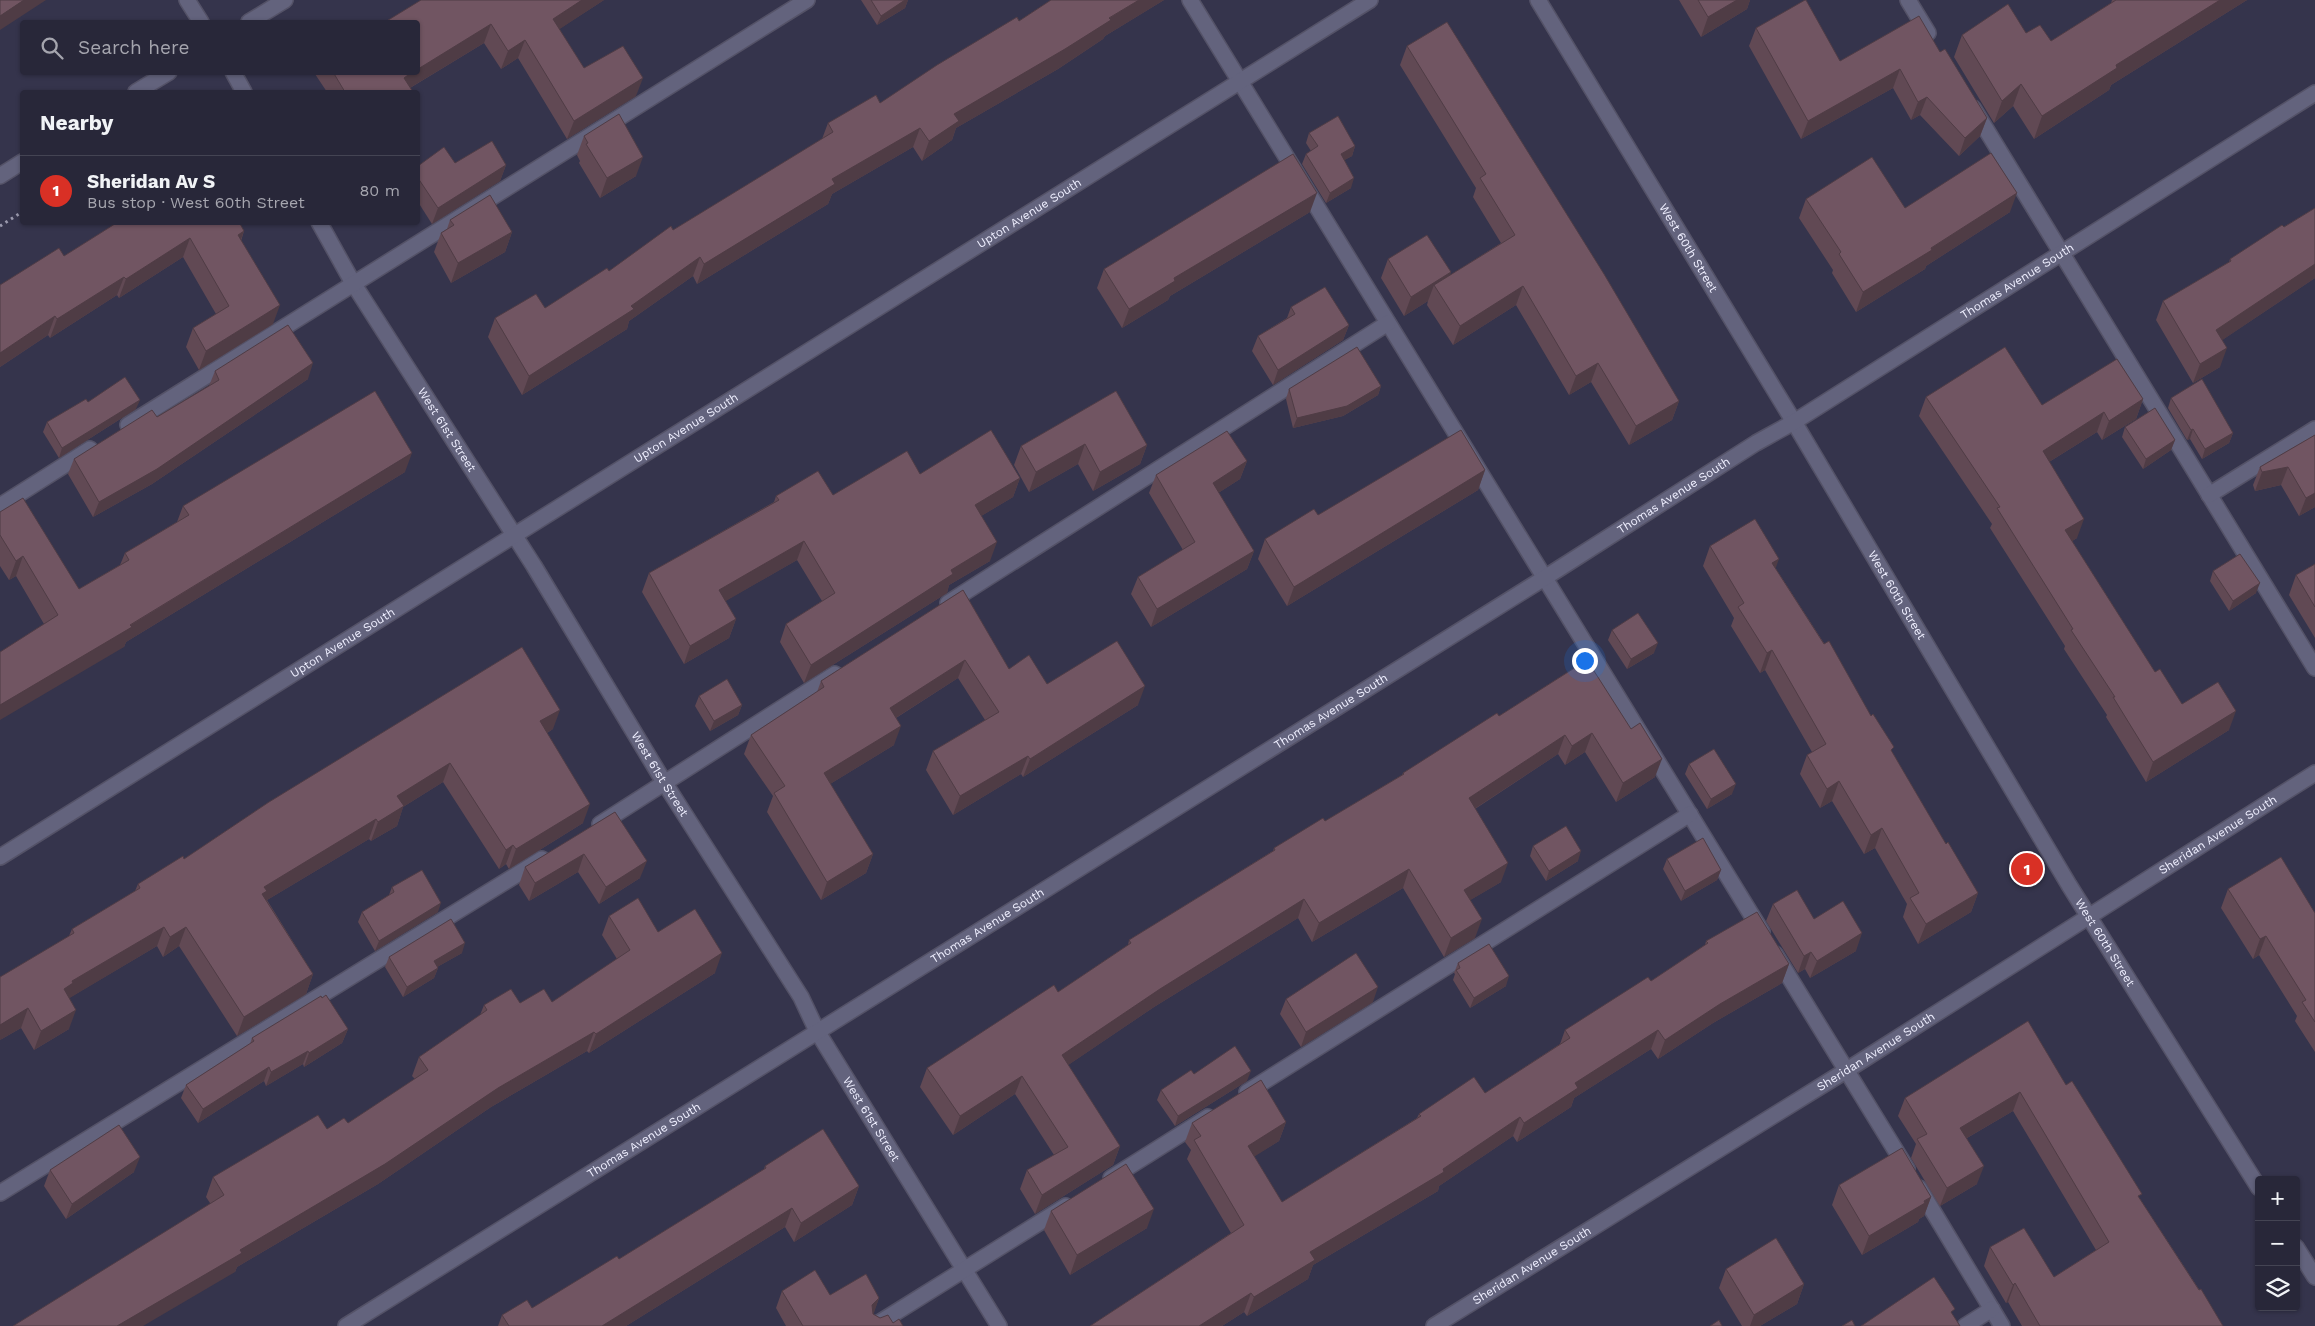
<!DOCTYPE html>
<html lang="en">
<head>
<meta charset="utf-8">
<style>
  :root { --surface:#282739; --page:#302f41; --text:#f1f3f6; --muted:#a5a5ae; --line:#444453; --accent:#d93025 }
  body { margin:0; font-family:"Work Sans",sans-serif; background:var(--page); color:var(--text) }
  .controls { position:absolute; right:15px; bottom:15px; display:grid; overflow:hidden; border-radius:5px; box-shadow:0 1px 4px #0004 }
  .controls button { width:45px; height:45px; display:grid; place-items:center; padding:0; border:0; border-bottom:1px solid var(--line); background:var(--surface); color:var(--text); font:25px sans-serif }
  .you { position:absolute; left:1584px; top:660px; width:18px; height:18px; margin:-12px; border:4px solid #fff; border-radius:50%; background:#1a73e8; box-shadow:0 0 0 8px #1a73e833 }
  .badge { display:grid; place-items:center; width:32px; height:32px; border-radius:50%; background:var(--accent); color:#fff; font-size:16px; font-weight:700 }
  .pin { position:absolute; translate:-50% -50%; border:2px solid #fff; box-shadow:0 1px 5px #0006 }
  .list { margin:0; padding:0; list-style:none }
  h2 { display:flex; justify-content:space-between; align-items:center; height:65px; margin:0; padding:0 20px; font-size:21px }
  h2 small { font-size:16px; font-weight:400; color:var(--muted) }
  .list li { display:grid; grid-template-columns:32px 1fr auto; gap:15px; align-items:center; box-sizing:border-box; height:70px; padding:0 20px; border-top:1px solid var(--line) }
  .list b { display:block; font-size:19px; white-space:nowrap }
  .list p { margin:0; font-size:16px; white-space:nowrap; color:var(--muted) }
  .list em { font-size:16px; font-style:normal; color:var(--muted) }
  .icon { flex:none; width:28px; height:28px; fill:none; stroke:currentColor; stroke-width:2; stroke-linecap:round; stroke-linejoin:round }
  .map { position:relative; flex:none; width:2315px; height:1326px; overflow:hidden }
  .search { position:absolute; background:var(--surface); box-shadow:0 1px 4px #0004; left:20px; top:20px; width:400px; height:55px; display:flex; align-items:center; gap:12px; box-sizing:border-box; padding:0 18px; border-radius:5px; color:var(--muted); font-size:19px }
  .panel { position:absolute; background:var(--surface); box-shadow:0 1px 4px #0004; left:20px; top:90px; width:400px; height:135px; border-radius:5px }
  .map>svg:first-child { display:block }
</style>
</head>
<body>
<div class="map">
<svg width="2315" height="1326" viewBox="0 0 2315 1326">
  <rect width="100%" height="100%" fill="#35344c"/>
  <g fill="none" stroke-linecap="round" stroke-linejoin="round">
    <g stroke="#545267" stroke-width="18">
      <g id="minor">
        <path d="M 187,0 L 201,22"/>
        <path d="M 1190,0 L 1762,932"/>
        <path id="s1" d="M 1538,0 L 1794,422 L 2069,885 L 2259,1188"/>
        <path d="M 1908,0 L 1928,33"/>
        <path d="M 249,22 L 285,0"/>
        <path d="M 233,72 L 244,92"/>
        <path d="M 136,92 L 169,72"/>
        <path d="M 1973,108 L 2315,668"/>
        <path d="M 0,176 L 22,162"/>
        <path id="s2" d="M 319,222 L 353,283 L 534,566 L 664,782 L 801,997 L 817,1031 L 999,1326"/>
        <path d="M 128,425 L 807,0"/>
        <path d="M 2209,495 L 2315,429"/>
        <path d="M 0,506 L 90,449"/>
        <path d="M 948,603 L 1388,323"/>
        <path d="M 600,824 L 835,674"/>
        <path id="s3" d="M 0,857 L 1370,0"/>
        <path d="M 1775,954 L 1907,1169"/>
        <path d="M 1247,1092 L 1690,814"/>
        <path d="M 1111,1178 L 1208,1117"/>
        <path d="M 1919,1188 L 2002,1326"/>
        <path d="M 0,1193 L 542,859"/>
        <path d="M 2296,1247 L 2315,1277"/>
        <path id="s4" d="M 346,1326 L 1546,577 L 1756,443 L 1794,422 L 2315,93"/>
        <path d="M 874,1326 L 1066,1206"/>
        <path id="s5" d="M 1434,1326 L 1847,1070 L 2315,773"/>
        <path d="M 1965,1326 L 1992,1309"/>
      </g>
    </g>
    <path stroke="#9a99ad" stroke-width="3" stroke-dasharray="2.5 4" stroke-linecap="butt" d="M 0,226 L 22,212"/>
    <use href="#minor" stroke="#63637d" stroke-width="15"/>
  </g>
  <g fill="#614954">
    <path d="M 604,0 L 559,29 L 584,68 L 636,96 L 567,139 L 518,58 L 501,69 L 484,43 L 410,88 L 413,92 L 327,92 L 315,74 L 316,72 L 418,72 L 418,22 Z"/>
    <path d="M 861,0 L 908,0 L 905,8 L 877,25 Z"/>
    <path d="M 1051,0 L 1164,0 L 1105,36 L 1103,39 L 1058,69 L 956,128 L 952,140 L 922,161 L 913,147 L 832,194 L 828,204 L 697,284 L 693,276 L 629,321 L 627,329 L 522,395 L 488,337 L 495,318 L 545,308 L 609,271 L 673,230 L 822,139 L 828,123 L 880,103 L 1019,21 Z"/>
    <path d="M 1679,0 L 1750,0 L 1747,9 L 1701,37 Z"/>
    <path d="M 2112,0 L 2247,0 L 2111,85 L 2109,90 L 2034,139 L 2013,106 L 1994,123 L 1954,57 L 1962,35 L 2026,33 L 2051,41 L 2111,3 Z"/>
    <path d="M 1756,28 L 1840,61 L 1940,52 L 1987,118 L 1980,136 L 1959,156 L 1920,115 L 1911,120 L 1893,88 L 1801,139 L 1749,46 Z"/>
    <path d="M 1407,46 L 1679,401 L 1672,420 L 1629,445 L 1591,382 L 1569,395 L 1516,305 L 1453,345 L 1427,305 L 1428,301 L 1404,316 L 1381,278 L 1388,259 L 1451,272 L 1449,276 L 1501,243 L 1473,197 L 1476,188 L 1400,65 Z"/>
    <path d="M 1309,133 L 1355,146 L 1352,156 L 1344,160 L 1351,188 L 1326,203 L 1302,164 L 1306,154 L 1311,151 L 1306,143 Z"/>
    <path d="M 584,136 L 636,176 L 600,198 L 579,163 L 580,161 L 577,155 Z"/>
    <path d="M 455,163 L 506,165 L 500,181 L 432,224 L 418,202 L 418,166 Z"/>
    <path d="M 1806,199 L 1905,208 L 2010,212 L 1926,266 L 1925,269 L 1856,312 L 1832,273 L 1833,270 L 1799,218 Z"/>
    <path d="M 2315,208 L 2315,278 L 2222,340 L 2220,367 L 2193,383 L 2156,320 L 2163,301 L 2229,262 L 2230,259 Z"/>
    <path d="M 1310,212 L 1170,296 L 1168,300 L 1122,328 L 1097,288 L 1104,269 Z"/>
    <path d="M 450,220 L 512,232 L 505,252 L 451,283 L 434,252 L 441,233 L 447,229 Z"/>
    <path d="M 244,231 L 241,241 L 273,324 L 199,370 L 186,347 L 193,328 L 216,314 L 183,257 L 119,298 L 117,295 L 50,338 L 48,335 L 0,367 L 0,285 L 64,256 L 88,241 Z"/>
    <path d="M 1291,307 L 1349,325 L 1343,340 L 1273,385 L 1252,351 L 1258,336 L 1287,318 Z"/>
    <path d="M 215,371 L 308,379 L 152,484 L 93,517 L 68,474 L 74,459 L 157,417 L 209,386 Z"/>
    <path d="M 1381,386 L 1378,395 L 1343,416 L 1293,428 L 1286,399 L 1289,389 Z"/>
    <path d="M 1116,391 L 1147,445 L 1140,464 L 1093,491 L 1078,464 L 1029,492 L 1014,465 L 1021,446 Z"/>
    <path d="M 1926,397 L 2042,405 L 2143,399 L 2136,419 L 2102,440 L 2097,432 L 2049,462 L 2077,538 L 2072,541 L 2155,672 L 2182,704 L 2229,730 L 2146,782 L 2106,717 L 2107,715 L 2064,649 L 2065,646 L 1990,528 L 1992,524 L 1919,416 Z"/>
    <path d="M 2171,398 L 2233,433 L 2229,443 L 2202,459 L 2190,439 L 2187,440 L 2168,408 Z"/>
    <path d="M 88,402 L 136,409 L 59,458 L 43,432 L 47,422 Z"/>
    <path d="M 2125,427 L 2175,440 L 2171,450 L 2143,469 L 2122,437 Z"/>
    <path d="M 2315,435 L 2315,507 L 2299,516 L 2281,485 L 2255,491 L 2253,485 L 2260,467 Z"/>
    <path d="M 1247,461 L 1240,479 L 1218,493 L 1254,551 L 1247,569 L 1151,627 L 1131,594 L 1138,577 L 1183,550 L 1149,493 L 1156,475 Z"/>
    <path d="M 1485,470 L 1478,490 L 1287,606 L 1258,559 L 1265,539 L 1318,515 Z"/>
    <path d="M 405,472 L 126,642 L 124,647 L 44,624 L 16,576 L 9,580 L 0,566 L 0,512 L 79,589 L 120,565 L 125,553 L 177,522 L 183,506 Z"/>
    <path d="M 920,474 L 1020,478 L 1013,497 L 981,516 L 990,561 L 949,585 L 947,593 L 804,683 L 780,642 L 786,624 L 822,601 L 797,560 L 725,601 L 736,619 L 729,638 L 684,664 L 642,592 L 649,573 L 774,502 L 776,496 L 833,495 Z"/>
    <path d="M 1710,546 L 1776,569 L 1871,716 L 1946,844 L 1978,893 L 1971,912 L 1918,944 L 1903,917 L 1907,904 L 1875,848 L 1864,854 L 1832,801 L 1820,808 L 1800,774 L 1807,755 L 1812,752 L 1765,670 L 1760,673 L 1731,626 L 1734,618 L 1703,566 Z"/>
    <path d="M 2315,564 L 2315,638 L 2289,595 L 2296,575 Z"/>
    <path d="M 2213,571 L 2256,593 L 2229,611 L 2210,581 Z"/>
    <path d="M 963,590 L 1009,669 L 1047,684 L 1138,705 L 1023,777 L 1021,774 L 953,815 L 926,770 L 933,751 L 985,720 L 958,678 L 896,718 L 894,745 L 830,784 L 873,854 L 866,873 L 821,900 L 767,812 L 773,796 L 744,754 L 751,735 L 817,692 L 821,681 Z"/>
    <path d="M 1612,630 L 1654,653 L 1627,669 L 1608,640 Z"/>
    <path d="M 1587,660 L 1655,777 L 1616,802 L 1585,752 L 1565,765 L 1558,754 L 1475,809 L 1501,882 L 1470,900 L 1475,938 L 1444,957 L 1403,888 L 1312,942 L 1298,918 L 1154,1007 L 1068,1065 L 1120,1146 L 1113,1165 L 1035,1214 L 1020,1189 L 1027,1170 L 1054,1155 L 1015,1094 L 953,1135 L 920,1087 L 927,1068 L 1058,992 L 1128,945 L 1129,940 L 1273,851 L 1274,848 L 1325,821 L 1402,775 L 1403,773 L 1499,716 Z"/>
    <path d="M 699,696 L 742,705 L 738,715 L 710,731 L 695,706 Z"/>
    <path d="M 553,729 L 547,733 L 583,823 L 509,869 L 506,864 L 499,869 L 443,782 L 403,807 L 397,826 L 371,841 L 369,839 L 267,900 L 313,974 L 306,994 L 237,1036 L 179,946 L 163,957 L 157,946 L 69,998 L 69,1029 L 34,1050 L 21,1028 L 0,1040 L 69,936 L 72,929 L 135,891 L 138,884 L 184,859 L 269,802 Z"/>
    <path d="M 1689,764 L 1732,794 L 1707,809 L 1685,774 Z"/>
    <path d="M 615,812 L 640,878 L 599,904 L 578,872 L 529,901 L 519,885 L 525,867 Z"/>
    <path d="M 1533,846 L 1578,861 L 1546,881 L 1530,856 Z"/>
    <path d="M 1667,859 L 1721,870 L 1717,880 L 1681,901 L 1663,869 Z"/>
    <path d="M 392,887 L 438,912 L 375,951 L 358,922 L 362,912 L 389,895 Z"/>
    <path d="M 2228,889 L 2315,913 L 2315,1052 L 2295,1021 L 2297,1016 L 2259,955 L 2253,959 L 2221,908 Z"/>
    <path d="M 1773,904 L 1814,919 L 1856,951 L 1810,978 L 1805,969 L 1798,973 L 1766,921 Z"/>
    <path d="M 609,916 L 658,932 L 715,973 L 589,1053 L 587,1051 L 491,1107 L 378,1184 L 237,1267 L 235,1272 L 210,1203 L 206,1197 L 213,1177 L 327,1129 L 348,1123 L 415,1079 L 412,1076 L 419,1057 L 480,1015 L 484,1005 L 552,1002 L 617,959 L 602,935 Z"/>
    <path d="M 1706,941 L 1789,964 L 1782,983 L 1713,1023 L 1658,1059 L 1651,1049 L 1574,1098 L 1571,1107 L 1517,1142 L 1513,1136 L 1439,1186 L 1438,1191 L 1313,1265 L 1308,1279 L 1247,1316 L 1244,1312 L 1222,1326 L 1090,1326 L 1231,1233 L 1187,1159 L 1191,1150 L 1185,1142 L 1192,1123 L 1286,1122 L 1279,1141 L 1254,1156 L 1282,1202 L 1417,1118 L 1419,1114 L 1485,1093 L 1560,1044 L 1565,1030 L 1651,981 L 1705,945 Z"/>
    <path d="M 462,953 L 437,967 L 438,968 L 434,978 L 403,997 L 385,967 L 389,957 Z"/>
    <path d="M 1458,963 L 1506,986 L 1470,1008 L 1453,980 L 1455,974 L 1454,973 Z"/>
    <path d="M 1286,999 L 1373,1002 L 1301,1047 L 1280,1014 Z"/>
    <path d="M 348,1029 L 342,1043 L 304,1067 L 303,1064 L 266,1086 L 264,1081 L 198,1123 L 181,1098 L 186,1085 L 250,1044 L 252,1038 Z"/>
    <path d="M 1194,1074 L 1247,1081 L 1175,1126 L 1157,1100 L 1161,1090 Z"/>
    <path d="M 2066,1085 L 2140,1199 L 2223,1326 L 2022,1326 L 2008,1302 L 2006,1303 L 1984,1266 L 1990,1247 L 2054,1277 L 2096,1250 L 2013,1111 L 1967,1138 L 1977,1184 L 1940,1206 L 1911,1158 L 1916,1144 L 1898,1116 L 1905,1098 Z"/>
    <path d="M 765,1166 L 859,1186 L 852,1205 L 794,1242 L 785,1227 L 626,1326 L 498,1326 L 502,1315 L 532,1308 L 619,1259 L 764,1169 Z"/>
    <path d="M 50,1170 L 134,1172 L 66,1219 L 44,1186 Z"/>
    <path d="M 1839,1185 L 1931,1197 L 1924,1216 L 1919,1219 L 1918,1222 L 1862,1255 L 1832,1205 Z"/>
    <path d="M 1051,1211 L 1147,1228 L 1070,1275 L 1044,1230 Z"/>
    <path d="M 1726,1269 L 1804,1284 L 1797,1304 L 1760,1326 L 1742,1326 L 1719,1288 Z"/>
    <path d="M 782,1291 L 879,1298 L 873,1314 L 880,1318 L 903,1326 L 786,1326 L 776,1308 Z"/>
  </g>
  <g fill="#4f3c45">
    <path d="M 24,0 L 46,0 L 0,30 L 0,16 Z"/>
    <path d="M 582,0 L 604,0 L 546,38 L 553,19 Z"/>
    <path d="M 905,0 L 908,0 L 905,8 L 877,25 L 881,16 Z"/>
    <path d="M 1139,0 L 1164,0 L 1105,36 L 1103,39 L 1058,69 L 956,128 L 952,140 L 922,161 L 929,141 L 954,114 Z"/>
    <path d="M 1737,0 L 1750,0 L 1747,9 L 1701,37 L 1708,17 Z"/>
    <path d="M 2220,0 L 2247,0 L 2111,85 L 2109,90 L 2034,139 L 2042,116 L 2116,65 Z"/>
    <path d="M 491,24 L 484,43 L 403,92 L 404,78 L 412,72 L 418,72 L 418,69 Z"/>
    <path d="M 525,40 L 518,58 L 501,69 L 508,51 Z"/>
    <path d="M 1900,69 L 1893,88 L 1801,139 L 1808,121 Z"/>
    <path d="M 643,78 L 636,96 L 567,139 L 574,121 Z"/>
    <path d="M 2021,84 L 2013,106 L 1994,123 L 2002,101 Z"/>
    <path d="M 1927,97 L 1920,115 L 1911,120 L 1918,102 Z"/>
    <path d="M 1987,118 L 1980,136 L 1959,156 L 1965,138 Z"/>
    <path d="M 920,128 L 913,147 L 832,194 L 828,204 L 697,284 L 704,264 L 832,179 Z"/>
    <path d="M 1355,146 L 1352,156 L 1337,164 L 1341,154 Z"/>
    <path d="M 643,157 L 636,176 L 600,198 L 607,178 Z"/>
    <path d="M 506,165 L 500,181 L 432,224 L 438,208 Z"/>
    <path d="M 1354,178 L 1351,188 L 1326,203 L 1330,193 Z"/>
    <path d="M 1317,193 L 1310,212 L 1170,296 L 1168,300 L 1122,328 L 1129,309 L 1174,278 Z"/>
    <path d="M 2017,193 L 2010,212 L 1926,266 L 1925,269 L 1856,312 L 1863,292 Z"/>
    <path d="M 244,231 L 237,250 L 238,235 Z"/>
    <path d="M 512,232 L 505,252 L 451,283 L 458,263 Z"/>
    <path d="M 190,238 L 183,257 L 119,298 L 126,279 Z"/>
    <path d="M 700,257 L 693,276 L 629,321 L 627,329 L 522,395 L 529,376 L 631,306 Z"/>
    <path d="M 2315,264 L 2315,278 L 2209,349 L 2216,330 Z"/>
    <path d="M 1451,272 L 1443,291 L 1434,285 L 1428,301 L 1404,316 L 1411,297 Z"/>
    <path d="M 124,277 L 117,295 L 50,338 L 57,319 Z"/>
    <path d="M 1523,286 L 1516,305 L 1453,345 L 1460,326 Z"/>
    <path d="M 280,305 L 273,324 L 199,370 L 206,351 Z"/>
    <path d="M 55,316 L 48,335 L 0,367 L 0,353 Z"/>
    <path d="M 1349,325 L 1343,340 L 1273,385 L 1278,370 Z"/>
    <path d="M 2227,348 L 2220,367 L 2193,383 L 2200,364 Z"/>
    <path d="M 313,363 L 308,379 L 152,484 L 93,517 L 99,502 Z"/>
    <path d="M 1598,363 L 1591,382 L 1569,395 L 1576,376 Z"/>
    <path d="M 1381,386 L 1378,395 L 1343,416 L 1293,428 L 1297,418 Z"/>
    <path d="M 2143,399 L 2136,419 L 2102,440 L 2109,421 Z"/>
    <path d="M 140,400 L 136,409 L 59,458 L 62,448 Z"/>
    <path d="M 1679,401 L 1672,420 L 1629,445 L 1636,426 Z"/>
    <path d="M 2104,412 L 2097,432 L 2036,470 L 2043,451 Z"/>
    <path d="M 2193,429 L 2190,439 L 2187,440 L 2191,430 Z"/>
    <path d="M 2233,433 L 2229,443 L 2202,459 L 2205,449 Z"/>
    <path d="M 2175,440 L 2171,450 L 2143,469 L 2146,459 Z"/>
    <path d="M 1085,444 L 1078,464 L 1029,492 L 1036,472 Z"/>
    <path d="M 1147,445 L 1140,464 L 1093,491 L 1100,472 Z"/>
    <path d="M 412,453 L 405,472 L 126,642 L 124,647 L 0,720 L 0,705 Z"/>
    <path d="M 1247,461 L 1240,479 L 1206,501 L 1213,483 Z"/>
    <path d="M 2288,467 L 2281,485 L 2255,491 L 2262,472 Z"/>
    <path d="M 1485,470 L 1478,490 L 1287,606 L 1294,587 Z"/>
    <path d="M 1020,478 L 1013,497 L 968,524 L 975,505 Z"/>
    <path d="M 2315,493 L 2315,507 L 2299,516 L 2306,498 Z"/>
    <path d="M 2084,519 L 2077,538 L 2058,550 L 2065,530 Z"/>
    <path d="M 804,541 L 797,560 L 712,609 L 719,590 Z"/>
    <path d="M 997,542 L 990,561 L 949,585 L 947,593 L 804,683 L 811,665 L 951,570 Z"/>
    <path d="M 1254,551 L 1247,569 L 1151,627 L 1157,609 Z"/>
    <path d="M 23,556 L 16,576 L 9,580 L 16,561 Z"/>
    <path d="M 1779,559 L 1772,578 L 1772,563 Z"/>
    <path d="M 2260,583 L 2256,593 L 2229,611 L 2233,601 Z"/>
    <path d="M 736,619 L 729,638 L 684,664 L 690,646 Z"/>
    <path d="M 1658,643 L 1654,653 L 1627,669 L 1631,659 Z"/>
    <path d="M 1772,650 L 1765,670 L 1760,673 L 1767,653 Z"/>
    <path d="M 965,660 L 958,678 L 883,726 L 890,708 Z"/>
    <path d="M 1145,686 L 1138,705 L 1023,777 L 1030,759 Z"/>
    <path d="M 742,705 L 738,715 L 710,731 L 714,721 Z"/>
    <path d="M 560,710 L 553,729 L 533,741 L 540,721 Z"/>
    <path d="M 2236,711 L 2229,730 L 2146,782 L 2153,762 Z"/>
    <path d="M 901,726 L 894,745 L 817,792 L 824,773 Z"/>
    <path d="M 1592,733 L 1585,752 L 1565,765 L 1572,746 Z"/>
    <path d="M 1565,735 L 1558,754 L 1462,817 L 1469,798 Z"/>
    <path d="M 1028,756 L 1021,774 L 953,815 L 960,796 Z"/>
    <path d="M 1662,759 L 1655,777 L 1616,802 L 1623,783 Z"/>
    <path d="M 450,763 L 443,782 L 403,807 L 397,826 L 371,841 L 378,822 L 397,796 Z"/>
    <path d="M 1839,781 L 1832,801 L 1820,808 L 1827,789 Z"/>
    <path d="M 1736,784 L 1732,794 L 1707,809 L 1711,799 Z"/>
    <path d="M 590,804 L 583,823 L 509,869 L 516,849 Z"/>
    <path d="M 376,819 L 369,839 L 262,903 L 260,910 L 264,887 Z"/>
    <path d="M 1882,828 L 1875,848 L 1864,854 L 1871,835 Z"/>
    <path d="M 513,845 L 506,864 L 499,869 L 506,850 Z"/>
    <path d="M 1581,851 L 1578,861 L 1546,881 L 1549,871 Z"/>
    <path d="M 584,854 L 578,872 L 529,901 L 535,883 Z"/>
    <path d="M 873,854 L 866,873 L 821,900 L 827,882 Z"/>
    <path d="M 647,861 L 640,878 L 599,904 L 606,887 Z"/>
    <path d="M 1508,863 L 1501,882 L 1457,908 L 1464,890 Z"/>
    <path d="M 1409,869 L 1403,888 L 1312,942 L 1319,923 Z"/>
    <path d="M 1721,870 L 1717,880 L 1681,901 L 1685,891 Z"/>
    <path d="M 1978,893 L 1971,912 L 1918,944 L 1926,924 Z"/>
    <path d="M 1304,899 L 1298,918 L 1154,1007 L 1055,1074 L 1062,1055 L 1160,989 Z"/>
    <path d="M 441,903 L 438,912 L 375,951 L 379,941 Z"/>
    <path d="M 1482,919 L 1475,938 L 1444,957 L 1451,938 Z"/>
    <path d="M 164,927 L 157,946 L 68,999 L 64,989 L 72,981 Z"/>
    <path d="M 186,927 L 179,946 L 163,957 L 170,937 Z"/>
    <path d="M 1862,933 L 1856,951 L 1810,978 L 1817,961 Z"/>
    <path d="M 2266,936 L 2259,955 L 2253,959 L 2260,939 Z"/>
    <path d="M 465,943 L 462,953 L 430,971 L 434,961 Z"/>
    <path d="M 1811,952 L 1805,969 L 1798,973 L 1804,956 Z"/>
    <path d="M 722,953 L 715,973 L 589,1053 L 596,1034 Z"/>
    <path d="M 1789,964 L 1782,983 L 1713,1023 L 1658,1059 L 1665,1040 L 1720,1004 Z"/>
    <path d="M 438,968 L 434,978 L 403,997 L 407,987 Z"/>
    <path d="M 313,974 L 306,994 L 237,1036 L 244,1017 Z"/>
    <path d="M 1509,976 L 1506,986 L 1470,1008 L 1474,998 Z"/>
    <path d="M 1378,987 L 1373,1002 L 1301,1047 L 1306,1032 Z"/>
    <path d="M 28,1008 L 21,1028 L 0,1040 L 0,1025 Z"/>
    <path d="M 76,1010 L 69,1029 L 34,1050 L 41,1031 Z"/>
    <path d="M 348,1029 L 342,1043 L 304,1067 L 309,1053 Z"/>
    <path d="M 1658,1030 L 1651,1049 L 1574,1098 L 1571,1107 L 1517,1142 L 1524,1123 L 1575,1083 Z"/>
    <path d="M 594,1032 L 587,1051 L 491,1107 L 378,1184 L 237,1267 L 235,1272 L 143,1326 L 117,1326 L 498,1088 Z"/>
    <path d="M 308,1051 L 303,1064 L 266,1086 L 271,1072 Z"/>
    <path d="M 269,1067 L 264,1081 L 198,1123 L 203,1109 Z"/>
    <path d="M 1251,1071 L 1247,1081 L 1175,1126 L 1178,1116 Z"/>
    <path d="M 1022,1076 L 1015,1094 L 953,1135 L 960,1116 Z"/>
    <path d="M 2020,1092 L 2013,1111 L 1953,1146 L 1960,1128 Z"/>
    <path d="M 1520,1117 L 1513,1136 L 1439,1186 L 1438,1191 L 1313,1265 L 1308,1279 L 1247,1316 L 1254,1297 L 1310,1252 L 1443,1169 Z"/>
    <path d="M 1286,1122 L 1279,1141 L 1241,1165 L 1248,1146 Z"/>
    <path d="M 1120,1146 L 1113,1165 L 1035,1214 L 1042,1195 Z"/>
    <path d="M 140,1157 L 134,1172 L 66,1219 L 72,1204 Z"/>
    <path d="M 1984,1166 L 1977,1184 L 1940,1206 L 1947,1188 Z"/>
    <path d="M 859,1186 L 852,1205 L 794,1242 L 801,1223 Z"/>
    <path d="M 1931,1197 L 1924,1216 L 1919,1219 L 1918,1222 L 1862,1255 L 1869,1236 Z"/>
    <path d="M 792,1208 L 785,1227 L 626,1326 L 602,1326 Z"/>
    <path d="M 1154,1209 L 1147,1228 L 1070,1275 L 1077,1255 Z"/>
    <path d="M 2015,1283 L 2008,1302 L 2006,1303 L 2013,1285 Z"/>
    <path d="M 1804,1284 L 1797,1304 L 1760,1326 L 1750,1326 L 1754,1315 Z"/>
    <path d="M 1251,1293 L 1244,1312 L 1222,1326 L 1199,1326 Z"/>
    <path d="M 879,1298 L 873,1316 L 872,1305 Z"/>
  </g>
  <g fill="#715562" stroke="#4f3c45">
    <path d="M 0,0 L 24,0 L 0,16 Z"/>
    <path d="M 421,0 L 582,0 L 553,19 L 584,68 L 623,46 L 643,78 L 574,121 L 525,40 L 508,51 L 491,24 L 418,69 L 418,22 L 385,22 Z"/>
    <path d="M 871,0 L 905,0 L 881,16 Z"/>
    <path d="M 1051,0 L 1139,0 L 1109,18 L 1111,20 L 1065,49 L 954,114 L 959,121 L 929,141 L 920,128 L 832,179 L 835,184 L 704,264 L 700,257 L 631,306 L 634,309 L 529,376 L 495,318 L 536,294 L 545,308 L 607,268 L 609,271 L 671,226 L 673,230 L 833,132 L 828,123 L 876,95 L 880,103 L 937,65 L 1017,17 L 1019,21 Z"/>
    <path d="M 1698,0 L 1737,0 L 1708,17 Z"/>
    <path d="M 1805,0 L 1806,0 L 1840,61 L 1919,16 L 1940,52 L 1945,49 L 1987,118 L 1965,138 L 1927,97 L 1918,102 L 1900,69 L 1808,121 L 1756,28 Z"/>
    <path d="M 2116,0 L 2220,0 L 2116,65 L 2117,68 L 2042,116 L 2021,84 L 2002,101 L 1962,35 L 2008,4 L 2026,33 L 2040,25 L 2051,41 Z"/>
    <path d="M 1447,22 L 1604,274 L 1679,401 L 1636,426 L 1598,363 L 1576,376 L 1523,286 L 1460,326 L 1434,285 L 1515,235 L 1480,178 L 1486,174 L 1407,46 Z"/>
    <path d="M 333,72 L 412,72 L 404,78 L 413,92 L 345,92 Z"/>
    <path d="M 619,114 L 643,157 L 607,178 L 586,144 L 588,143 L 584,136 Z"/>
    <path d="M 1338,116 L 1355,146 L 1341,154 L 1354,178 L 1330,193 L 1306,154 L 1318,146 L 1309,133 Z"/>
    <path d="M 492,141 L 506,165 L 438,208 L 418,178 L 418,166 L 444,147 L 455,163 Z"/>
    <path d="M 1991,153 L 2017,193 L 1931,248 L 1932,250 L 1863,292 L 1839,254 L 1841,252 L 1806,199 L 1872,157 L 1905,208 Z"/>
    <path d="M 1293,154 L 1317,193 L 1174,278 L 1175,281 L 1129,309 L 1104,269 Z"/>
    <path d="M 490,195 L 512,232 L 458,263 L 441,233 L 454,225 L 450,220 Z"/>
    <path d="M 2315,208 L 2315,264 L 2216,330 L 2227,348 L 2200,364 L 2163,301 L 2231,261 L 2230,259 L 2282,225 L 2284,227 Z"/>
    <path d="M 118,222 L 239,222 L 244,231 L 238,235 L 280,305 L 206,351 L 193,328 L 229,306 L 190,238 L 126,279 L 124,277 L 57,319 L 55,316 L 0,353 L 0,285 L 59,248 L 64,256 Z"/>
    <path d="M 1427,235 L 1451,272 L 1411,297 L 1388,259 Z"/>
    <path d="M 1325,287 L 1349,325 L 1278,370 L 1258,336 L 1295,314 L 1291,307 Z"/>
    <path d="M 288,325 L 313,363 L 157,469 L 99,502 L 74,459 L 152,410 L 157,417 L 219,380 L 215,371 Z"/>
    <path d="M 1357,347 L 1381,386 L 1347,406 L 1297,418 L 1289,389 Z"/>
    <path d="M 2005,347 L 2042,405 L 2117,359 L 2143,399 L 2109,421 L 2104,412 L 2043,451 L 2084,519 L 2065,530 L 2155,672 L 2160,669 L 2182,704 L 2218,682 L 2236,711 L 2153,762 L 2113,697 L 2115,697 L 2071,630 L 2073,629 L 1997,508 L 2000,507 L 1926,397 Z"/>
    <path d="M 125,377 L 140,400 L 62,448 L 47,422 L 86,399 L 88,402 Z"/>
    <path d="M 2202,379 L 2233,433 L 2205,449 L 2193,429 L 2191,430 L 2171,398 Z"/>
    <path d="M 375,391 L 412,453 L 130,625 L 132,627 L 0,705 L 0,652 L 58,615 L 23,556 L 16,561 L 0,535 L 0,512 L 23,498 L 79,589 L 129,560 L 125,553 L 189,515 L 183,506 Z"/>
    <path d="M 1116,391 L 1147,445 L 1100,472 L 1085,444 L 1036,472 L 1021,446 Z"/>
    <path d="M 2155,408 L 2175,440 L 2146,459 L 2125,427 Z"/>
    <path d="M 991,430 L 1020,478 L 975,505 L 997,542 L 951,570 L 953,574 L 811,665 L 786,624 L 835,593 L 804,541 L 719,590 L 736,619 L 690,646 L 649,573 L 779,500 L 776,496 L 818,471 L 833,495 L 907,451 L 920,474 Z"/>
    <path d="M 1461,430 L 1485,470 L 1294,587 L 1265,539 L 1314,509 L 1318,515 Z"/>
    <path d="M 1227,431 L 1247,461 L 1213,483 L 1254,551 L 1157,609 L 1138,577 L 1195,542 L 1156,475 Z"/>
    <path d="M 2315,435 L 2315,493 L 2306,498 L 2288,467 L 2262,472 L 2260,467 Z"/>
    <path d="M 1755,519 L 1779,559 L 1772,563 L 1824,644 L 1829,641 L 1871,716 L 1873,714 L 1894,747 L 1891,750 L 1946,844 L 1948,842 L 1978,893 L 1926,924 L 1910,898 L 1919,893 L 1882,828 L 1871,835 L 1839,781 L 1827,789 L 1807,755 L 1826,744 L 1772,650 L 1767,653 L 1738,607 L 1744,603 L 1710,546 Z"/>
    <path d="M 2240,554 L 2260,583 L 2233,601 L 2213,571 Z"/>
    <path d="M 2315,564 L 2315,607 L 2296,575 Z"/>
    <path d="M 963,590 L 1009,669 L 1029,655 L 1047,684 L 1117,641 L 1145,686 L 1030,759 L 1028,756 L 960,796 L 933,751 L 999,712 L 965,660 L 890,708 L 901,726 L 824,773 L 873,854 L 827,882 L 774,793 L 785,786 L 751,735 L 824,687 L 821,681 Z"/>
    <path d="M 1638,613 L 1658,643 L 1631,659 L 1612,630 Z"/>
    <path d="M 522,647 L 560,710 L 540,721 L 590,804 L 516,849 L 513,845 L 506,850 L 450,763 L 397,796 L 404,806 L 378,822 L 376,819 L 264,887 L 267,891 L 262,894 L 313,974 L 244,1017 L 186,927 L 170,937 L 164,927 L 72,981 L 73,983 L 64,989 L 76,1010 L 41,1031 L 28,1008 L 0,1025 L 0,977 L 74,933 L 72,929 L 140,888 L 138,884 L 183,856 L 184,859 L 269,802 Z"/>
    <path d="M 1587,660 L 1631,729 L 1640,723 L 1662,759 L 1623,783 L 1592,733 L 1572,746 L 1565,735 L 1469,798 L 1508,863 L 1464,890 L 1482,919 L 1451,938 L 1409,869 L 1319,923 L 1304,899 L 1160,989 L 1062,1055 L 1120,1146 L 1042,1195 L 1027,1170 L 1068,1147 L 1022,1076 L 960,1116 L 927,1068 L 1054,985 L 1058,992 L 1131,943 L 1129,940 L 1275,850 L 1274,848 L 1323,818 L 1325,821 L 1404,774 L 1403,773 L 1497,713 L 1499,716 Z"/>
    <path d="M 727,679 L 742,705 L 714,721 L 699,696 Z"/>
    <path d="M 1714,749 L 1736,784 L 1711,799 L 1689,764 Z"/>
    <path d="M 615,812 L 647,861 L 606,887 L 584,854 L 535,883 L 525,867 Z"/>
    <path d="M 1566,826 L 1581,851 L 1549,871 L 1533,846 Z"/>
    <path d="M 1703,838 L 1721,870 L 1685,891 L 1667,859 Z"/>
    <path d="M 2281,857 L 2315,913 L 2315,1022 L 2302,1002 L 2306,1000 L 2266,936 L 2260,939 L 2228,889 Z"/>
    <path d="M 422,870 L 441,903 L 379,941 L 362,912 L 394,892 L 392,887 Z"/>
    <path d="M 1797,890 L 1814,919 L 1843,901 L 1862,933 L 1817,961 L 1811,952 L 1804,956 L 1773,904 Z"/>
    <path d="M 638,898 L 658,932 L 695,909 L 722,953 L 596,1034 L 594,1032 L 498,1088 L 385,1164 L 240,1250 L 242,1253 L 117,1326 L 13,1326 L 224,1195 L 213,1177 L 318,1115 L 327,1129 L 344,1118 L 348,1123 L 428,1070 L 419,1057 L 487,1010 L 484,1005 L 511,989 L 520,1003 L 544,989 L 552,1002 L 630,950 L 609,916 Z"/>
    <path d="M 1757,912 L 1789,964 L 1720,1004 L 1665,1040 L 1658,1030 L 1575,1083 L 1578,1088 L 1524,1123 L 1520,1117 L 1443,1169 L 1444,1172 L 1310,1252 L 1315,1260 L 1254,1297 L 1251,1293 L 1199,1326 L 1090,1326 L 1244,1225 L 1194,1140 L 1201,1136 L 1192,1123 L 1261,1080 L 1286,1122 L 1248,1146 L 1282,1202 L 1421,1116 L 1419,1114 L 1474,1077 L 1485,1093 L 1570,1038 L 1565,1030 L 1648,977 L 1651,981 L 1708,943 L 1706,941 Z"/>
    <path d="M 451,919 L 465,943 L 434,961 L 438,968 L 407,987 L 389,957 Z"/>
    <path d="M 1489,944 L 1509,976 L 1474,998 L 1456,970 L 1460,968 L 1458,963 Z"/>
    <path d="M 1356,953 L 1378,987 L 1306,1032 L 1286,999 Z"/>
    <path d="M 326,995 L 348,1029 L 309,1053 L 308,1051 L 271,1072 L 269,1067 L 203,1109 L 186,1085 L 254,1041 L 252,1038 L 321,996 L 322,998 Z"/>
    <path d="M 2028,1021 L 2066,1085 L 2072,1081 L 2142,1194 L 2138,1196 L 2199,1290 L 2201,1289 L 2223,1326 L 2040,1326 L 2015,1283 L 2013,1285 L 1990,1247 L 2024,1228 L 2054,1277 L 2109,1242 L 2020,1092 L 1960,1128 L 1984,1166 L 1947,1188 L 1917,1139 L 1927,1134 L 1905,1098 Z"/>
    <path d="M 1235,1046 L 1251,1071 L 1178,1116 L 1161,1090 L 1191,1070 L 1194,1074 Z"/>
    <path d="M 119,1125 L 140,1157 L 72,1204 L 50,1170 Z"/>
    <path d="M 823,1129 L 859,1186 L 801,1223 L 792,1208 L 602,1326 L 509,1326 L 502,1315 L 527,1300 L 532,1308 L 617,1256 L 619,1259 L 766,1168 L 765,1166 Z"/>
    <path d="M 1902,1148 L 1931,1197 L 1924,1201 L 1925,1203 L 1869,1236 L 1839,1185 Z"/>
    <path d="M 1126,1164 L 1154,1209 L 1077,1255 L 1051,1211 Z"/>
    <path d="M 1776,1238 L 1804,1284 L 1754,1315 L 1726,1269 Z"/>
    <path d="M 815,1270 L 830,1295 L 866,1274 L 879,1298 L 872,1305 L 873,1314 L 880,1318 L 888,1315 L 893,1323 L 899,1319 L 903,1326 L 803,1326 L 782,1291 Z"/>
    <path d="M 1934,1277 L 1955,1309 L 1951,1312 L 1960,1326 L 1861,1326 Z"/>
    <path d="M 1719,1320 L 1722,1326 L 1710,1326 Z"/>
    <path d="M 1852,1320 L 1855,1326 L 1842,1326 Z"/>
  </g>
  <g text-anchor="middle" dominant-baseline="central" stroke-width="4.5" stroke-linejoin="round" paint-order="stroke">
    <g font-size="12" fill="#efefff" stroke="#35344c">
      <text stroke="none"><textPath href="#s3" startOffset="1214">Upton Avenue South</textPath></text>
      <text stroke="none"><textPath href="#s1" startOffset="290">West 60th Street</textPath></text>
      <text stroke="none"><textPath href="#s4" startOffset="1971">Thomas Avenue South</textPath></text>
      <text stroke="none"><textPath href="#s2" startOffset="244">West 61st Street</textPath></text>
      <text stroke="none"><textPath href="#s3" startOffset="809">Upton Avenue South</textPath></text>
      <text stroke="none"><textPath href="#s4" startOffset="1566">Thomas Avenue South</textPath></text>
      <text stroke="none"><textPath href="#s1" startOffset="695">West 60th Street</textPath></text>
      <text stroke="none"><textPath href="#s3" startOffset="404">Upton Avenue South</textPath></text>
      <text stroke="none"><textPath href="#s4" startOffset="1161">Thomas Avenue South</textPath></text>
      <text stroke="none"><textPath href="#s2" startOffset="649">West 61st Street</textPath></text>
      <text stroke="none"><textPath href="#s5" startOffset="925">Sheridan Avenue South</textPath></text>
      <text stroke="none"><textPath href="#s4" startOffset="756">Thomas Avenue South</textPath></text>
      <text stroke="none"><textPath href="#s1" startOffset="1100">West 60th Street</textPath></text>
      <text stroke="none"><textPath href="#s5" startOffset="520">Sheridan Avenue South</textPath></text>
      <text stroke="none"><textPath href="#s2" startOffset="1054">West 61st Street</textPath></text>
      <text stroke="none"><textPath href="#s4" startOffset="351">Thomas Avenue South</textPath></text>
      <text stroke="none"><textPath href="#s5" startOffset="115">Sheridan Avenue South</textPath></text>
    </g>
  </g>
</svg>
<div class="controls">
<button>+</button>
<button>−</button>
<button><svg class="icon" aria-label="layers" viewBox="0 0 24 24"><path d="M12 4l9 5-9 5-9-5zM3 14l9 5 9-5"/></svg></button>
</div>
<div class="you"></div>
<div class="pin badge" style="left:2027px;top:869px">1</div>
<div class="search"><svg class="icon" aria-label="search" viewBox="0 0 24 24"><circle cx="10" cy="10" r="6"/><path d="M15 15l6 6"/></svg>Search here</div>
<section class="panel">
<h2>Nearby<small></small></h2>
<ul class="list">
<li><span class="badge">1</span><div><b>Sheridan Av S</b><p>Bus stop · West 60th Street</p></div><em>80 m</em></li>
</ul>
</section>
</div>
</body>
</html>
